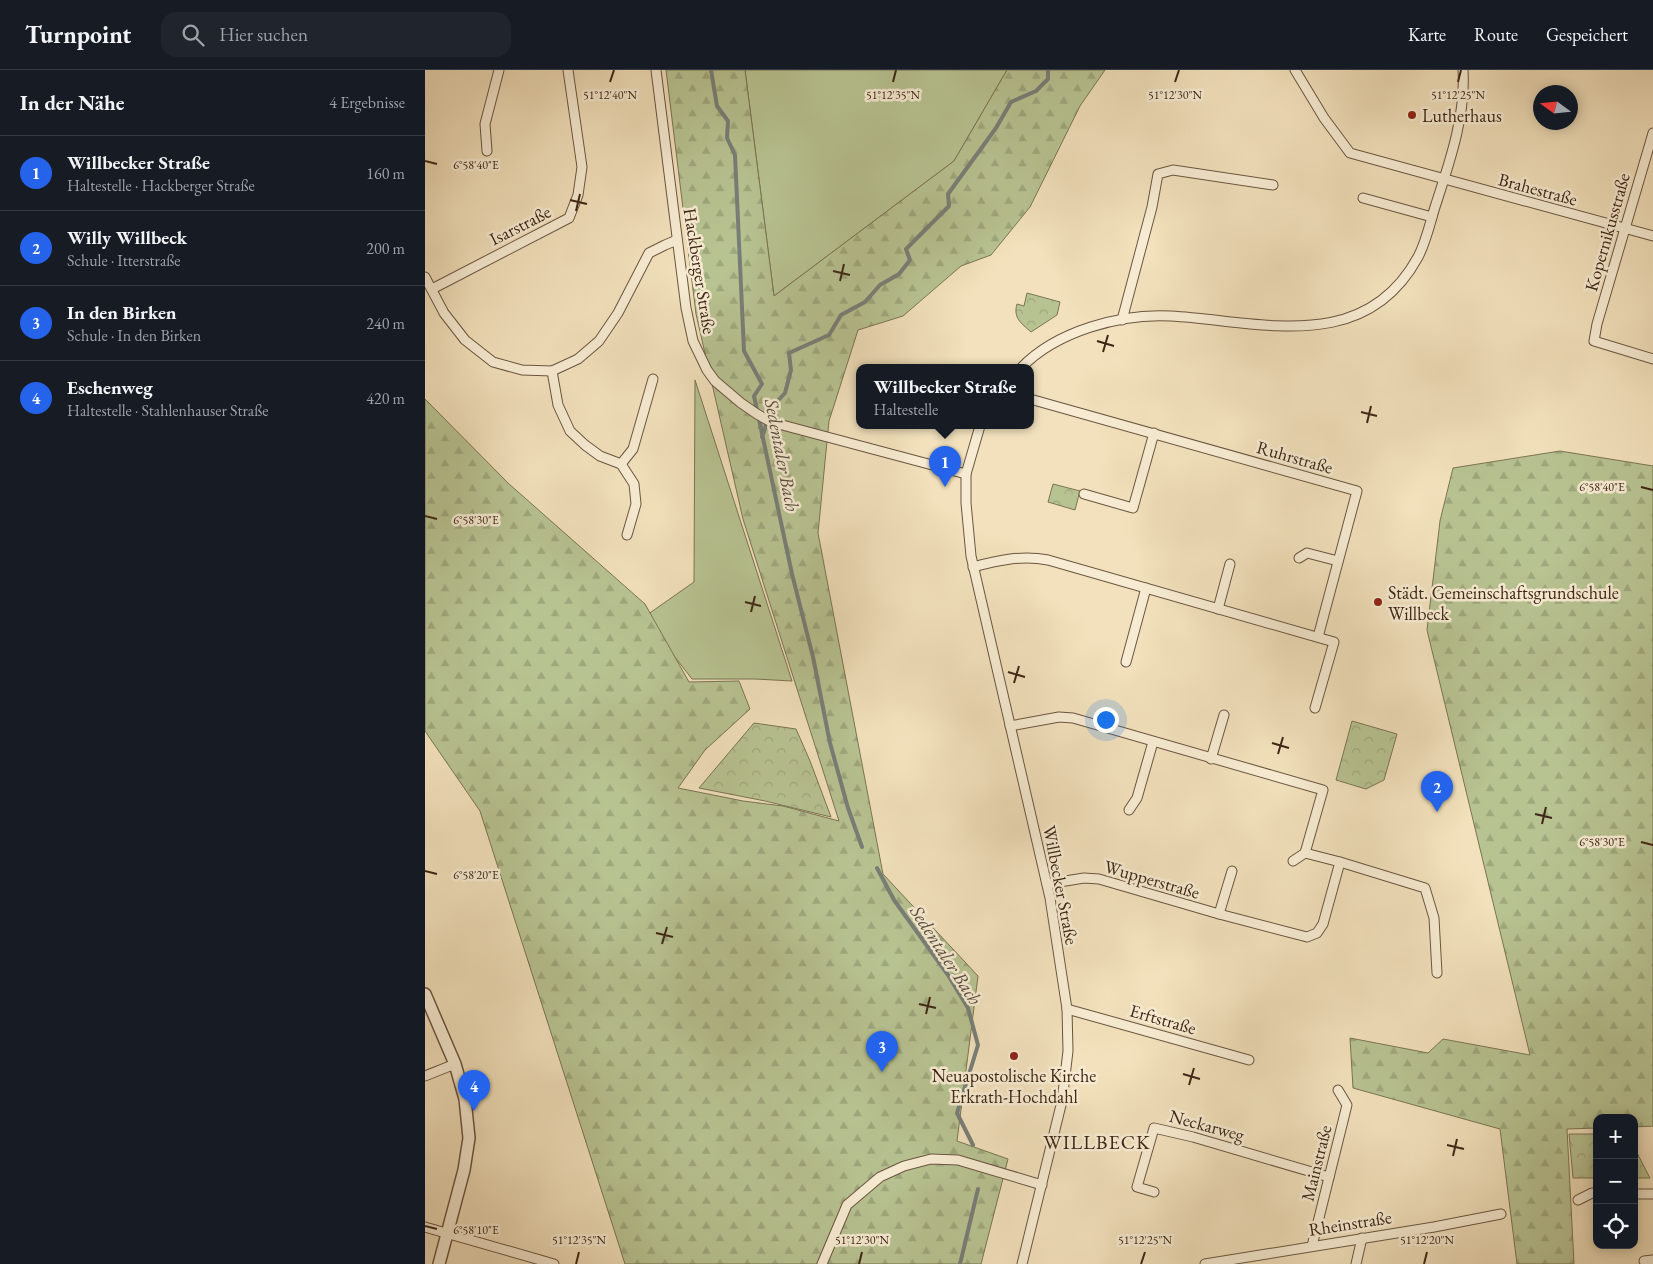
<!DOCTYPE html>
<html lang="de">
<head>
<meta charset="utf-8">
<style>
  :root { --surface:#171b24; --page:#20242c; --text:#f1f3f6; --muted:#9ea1a6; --line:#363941; --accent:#2563eb }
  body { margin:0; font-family:"EB Garamond",serif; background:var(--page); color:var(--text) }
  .controls { position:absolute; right:15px; bottom:15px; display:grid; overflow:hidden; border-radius:10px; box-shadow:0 2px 12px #0003 }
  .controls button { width:45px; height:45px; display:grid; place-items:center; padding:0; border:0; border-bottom:1px solid var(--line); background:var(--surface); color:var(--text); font:25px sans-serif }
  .compass { position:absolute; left:1108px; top:15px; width:45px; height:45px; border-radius:50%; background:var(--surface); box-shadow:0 2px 12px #0003; rotate:285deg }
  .you { position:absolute; left:680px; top:649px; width:18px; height:18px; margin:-12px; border:4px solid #fff; border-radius:50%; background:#1a73e8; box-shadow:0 0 0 8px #1a73e833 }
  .badge { display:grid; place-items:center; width:32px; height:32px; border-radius:50%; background:var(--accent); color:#fff; font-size:16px; font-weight:700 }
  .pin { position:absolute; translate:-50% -41px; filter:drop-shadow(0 1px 2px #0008) }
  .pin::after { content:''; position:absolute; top:26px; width:18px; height:15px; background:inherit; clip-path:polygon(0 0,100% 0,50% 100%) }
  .popup { position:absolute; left:431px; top:294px; width:178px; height:65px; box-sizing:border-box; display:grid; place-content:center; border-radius:10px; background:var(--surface); filter:drop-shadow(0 1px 4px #0005); font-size:16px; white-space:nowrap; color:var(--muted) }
  .popup b { font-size:19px; color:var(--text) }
  .popup::after { content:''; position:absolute; left:50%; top:100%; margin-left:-10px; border:10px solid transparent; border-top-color:var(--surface) }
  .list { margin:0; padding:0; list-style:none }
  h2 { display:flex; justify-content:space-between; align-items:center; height:65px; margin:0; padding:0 20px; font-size:21px }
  h2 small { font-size:16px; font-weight:400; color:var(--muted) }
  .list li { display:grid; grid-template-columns:32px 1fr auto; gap:15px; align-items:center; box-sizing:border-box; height:75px; padding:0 20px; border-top:1px solid var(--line) }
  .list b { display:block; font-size:19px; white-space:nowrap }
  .list p { margin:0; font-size:16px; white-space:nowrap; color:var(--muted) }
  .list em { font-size:16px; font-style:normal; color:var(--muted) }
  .icon { flex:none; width:28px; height:28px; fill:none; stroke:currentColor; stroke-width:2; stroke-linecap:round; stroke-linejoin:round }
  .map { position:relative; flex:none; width:1228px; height:1194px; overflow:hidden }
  header { display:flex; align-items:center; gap:30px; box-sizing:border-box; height:70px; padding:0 25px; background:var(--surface); border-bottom:1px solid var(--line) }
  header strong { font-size:24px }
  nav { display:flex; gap:28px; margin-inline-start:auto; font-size:18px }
  .search { width:350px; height:45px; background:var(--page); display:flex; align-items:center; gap:12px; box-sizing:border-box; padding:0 18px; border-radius:15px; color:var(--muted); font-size:19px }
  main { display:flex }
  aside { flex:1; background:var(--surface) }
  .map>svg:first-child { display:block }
</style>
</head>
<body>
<header>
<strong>Turnpoint</strong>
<div class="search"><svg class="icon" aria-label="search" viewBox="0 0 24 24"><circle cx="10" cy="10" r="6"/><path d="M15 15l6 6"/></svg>Hier suchen</div>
<nav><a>Karte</a><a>Route</a><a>Gespeichert</a></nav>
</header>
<main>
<aside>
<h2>In der Nähe<small>4 Ergebnisse</small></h2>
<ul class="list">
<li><span class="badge">1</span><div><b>Willbecker Straße</b><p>Haltestelle · Hackberger Straße</p></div><em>160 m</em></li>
<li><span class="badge">2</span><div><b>Willy Willbeck</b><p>Schule · Itterstraße</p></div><em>200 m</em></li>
<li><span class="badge">3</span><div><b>In den Birken</b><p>Schule · In den Birken</p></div><em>240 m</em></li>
<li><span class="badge">4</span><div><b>Eschenweg</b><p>Haltestelle · Stahlenhauser Straße</p></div><em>420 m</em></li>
</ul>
</aside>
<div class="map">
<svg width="1228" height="1194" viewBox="0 0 1228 1194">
  <defs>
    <pattern id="forest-firs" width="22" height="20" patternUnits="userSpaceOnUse" patternTransform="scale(1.25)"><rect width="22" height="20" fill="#b8c392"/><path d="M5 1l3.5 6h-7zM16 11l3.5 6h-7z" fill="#9fa77d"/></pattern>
    <pattern id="park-crowns" width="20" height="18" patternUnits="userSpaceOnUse" patternTransform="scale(1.25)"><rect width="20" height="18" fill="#b8c392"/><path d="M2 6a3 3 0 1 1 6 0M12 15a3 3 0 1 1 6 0" fill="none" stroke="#9fa77d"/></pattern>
  </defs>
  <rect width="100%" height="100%" fill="#f2e1bc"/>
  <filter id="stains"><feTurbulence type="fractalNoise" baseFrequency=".004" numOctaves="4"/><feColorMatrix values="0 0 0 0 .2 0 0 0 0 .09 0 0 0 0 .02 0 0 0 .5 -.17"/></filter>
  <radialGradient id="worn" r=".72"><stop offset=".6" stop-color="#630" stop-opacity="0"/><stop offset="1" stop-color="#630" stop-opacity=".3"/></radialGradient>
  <g fill="#b8c392" stroke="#7b7454">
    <path d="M 320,0 L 582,0 L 529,91 L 349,226 Z"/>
    <path d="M 270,310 L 367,611 L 330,609 L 267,609 L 219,547 L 269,512 Z"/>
  </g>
  <g fill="url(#forest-firs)" stroke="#7b7454">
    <path d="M 241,0 L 320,0 L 349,226 L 529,91 L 582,0 L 680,0 L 655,36 L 605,137 L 566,185 L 536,196 L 478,246 L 433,260 L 404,351 L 393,463 L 458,804 L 553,906 L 532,1071 L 583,1089 L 556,1194 L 200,1194 L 55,741 L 0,661 L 0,329 L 83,413 L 220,534 L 264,612 L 314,611 L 325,639 L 280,680 L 253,718 L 318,731 L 358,736 L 414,751 L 318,449 L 271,244 Z"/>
    <path d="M 1135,381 L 1228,396 L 1228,1056 L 1209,1057 L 1209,1048 L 1172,1048 L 1172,1058 L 1142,1059 L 1149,1194 L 1092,1194 L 1075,1059 L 928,1018 L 925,968 L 1003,983 L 1018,969 L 1105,985 L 1002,560 L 1015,451 L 1028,398 Z"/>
  </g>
  <g fill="url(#park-crowns)" stroke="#7b7454">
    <path d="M 602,223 L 635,232 L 632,245 L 606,262 C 596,253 588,248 592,234 L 599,236 Z"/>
    <path d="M 628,414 L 655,421 L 650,440 L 623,432 Z"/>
    <path d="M 927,651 L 972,664 L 959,710 L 941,719 L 911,710 Z"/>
    <path d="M 329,653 L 371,659 L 385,691 L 406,747 L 340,731 L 274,718 Z"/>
    <path d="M 1144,1064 L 1172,1064 L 1172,1108 L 1148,1108 Z"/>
    <path d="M 1209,1077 L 1225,1108 L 1209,1108 Z"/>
  </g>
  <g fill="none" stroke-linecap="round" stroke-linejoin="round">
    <g stroke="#787f78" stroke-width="4">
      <path d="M 286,0 L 292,36 L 303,51 L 302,68 L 310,85 L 319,281 L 337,314 L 329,326 L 367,504 L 388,587 L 405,673 L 423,738 L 437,777"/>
      <path d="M 337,367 L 348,336 L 360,323 L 366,300 L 364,283 L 404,265 L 416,245 L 440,232 L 455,215 L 474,204 L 485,190 L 481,179 L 524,136 L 523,124 L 571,58 L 586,32 L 611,21 L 623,9 L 623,0"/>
      <path d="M 452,798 L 469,830 L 523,905 L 543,938 L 553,975 L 532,1043 L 548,1075"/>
      <path d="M 535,1194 L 553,1119"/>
    </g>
    <g stroke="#6b5540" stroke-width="11">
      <g id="minor">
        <path d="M 231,0 L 261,238 L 268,271 L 282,300 L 290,311 L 316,333 L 332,344 L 346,352 L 541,404"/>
        <path d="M 870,0 L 899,48 L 925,83 L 1228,166"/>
        <path d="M 1228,63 L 1172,254 L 1169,271 L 1228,289"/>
        <path d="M 62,81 L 60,54 L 74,0"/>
        <path d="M 938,128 L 1007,147"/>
        <path d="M 0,207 L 19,243 L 40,270 L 68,292 L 97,300 L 127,301 L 153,289 L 174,271 L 193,243 L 224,183 L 240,175 L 252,170"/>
        <path d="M 7,219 L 144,148 L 153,125 L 157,97 L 143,0"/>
        <path d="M 697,250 L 727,137 L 733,104 L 748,100 L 848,115"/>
        <path d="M 596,298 C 631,261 697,243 746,246 C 835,251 939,286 993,187 C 1001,172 1005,153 1010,137 C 1024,94 1041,46 1038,0"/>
        <path d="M 127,301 L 133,335 L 145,361 L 160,375 L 175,386 L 196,394 L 209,414 L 211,434 L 202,465"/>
        <path d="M 605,329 L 932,421 L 893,567"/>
        <path d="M 555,356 L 541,404 L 541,433 L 546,486 L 625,828 L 642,939 L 643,981 L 637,1031 L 597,1194"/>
        <path d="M 196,394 L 208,379 L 228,309"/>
        <path d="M 659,424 L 708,438 L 729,363"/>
        <path d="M 874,488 L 882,483 L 913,491"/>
        <path d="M 548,497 C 574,490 597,485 623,490 L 909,572 L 890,638"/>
        <path d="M 793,539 L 805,494"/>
        <path d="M 701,592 L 721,518"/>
        <path d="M 585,656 L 634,647 L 648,648 L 898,720 L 880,783 L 915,792 L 898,854 L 892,863 L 882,867 L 794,844 L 674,809 L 659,808 L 622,814"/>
        <path d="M 786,689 L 799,645"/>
        <path d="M 704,740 L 712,728 L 728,672"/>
        <path d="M 868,791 L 880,783"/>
        <path d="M 915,792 L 1000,818 L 1009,848 L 1012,903"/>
        <path d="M 794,844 L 807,801"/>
        <path d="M 642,939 L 824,990"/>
        <path d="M 0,1006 L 30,994"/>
        <path d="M 729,1122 L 712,1117 L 729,1058 L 768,1067 L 904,1107"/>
        <path d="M 1209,1124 L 1228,1124"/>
        <path d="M 1153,1130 L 1167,1123 L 1172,1123"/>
        <path d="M 0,1157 L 129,1194"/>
        <path d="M 887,1176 L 922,1035 L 913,1020"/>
        <path d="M 1219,1191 L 1228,1190"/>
        <path d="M 397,1194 L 422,1135 L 455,1107 L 479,1096 L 506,1089 L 533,1090 L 617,1115"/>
        <path d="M 780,1194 L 1009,1157 L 1076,1144"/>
        <path d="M 931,1194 L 937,1168"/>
      </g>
    </g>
    <g stroke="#6b5540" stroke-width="14">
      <path id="tertiary" d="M 0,924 L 30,994 L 40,1029 L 44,1068 L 39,1100 L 14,1194"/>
    </g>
    <use href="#minor" stroke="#f7ecd3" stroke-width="9"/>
    <use href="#tertiary" stroke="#f7ecd3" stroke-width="11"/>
  </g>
  <path fill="none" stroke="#3e2616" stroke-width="2" d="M 185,12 L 189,0M 468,12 L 471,0M 750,12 L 754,0M 1033,12 L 1036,0M 0,91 L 12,94M 145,130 L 162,134M 151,141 L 155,124M 408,201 L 425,205M 415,211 L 419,194M 672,271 L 689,276M 678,282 L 683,265M 936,342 L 952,346M 942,353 L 946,336M 1216,417 L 1228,420M 0,446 L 12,449M 320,532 L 336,536M 326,542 L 330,526M 583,602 L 600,607M 589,613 L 594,596M 847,673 L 864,678M 853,684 L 858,667M 1110,744 L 1127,748M 1117,754 L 1121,737M 1216,772 L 1228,775M 0,801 L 12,804M 231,863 L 248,867M 237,874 L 242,857M 494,934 L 511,938M 501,944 L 505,927M 758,1004 L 775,1009M 764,1015 L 769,998M 1022,1075 L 1039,1079M 1028,1086 L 1032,1069M 0,1156 L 12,1159M 151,1194 L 154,1182M 434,1194 L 437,1182M 716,1194 L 720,1182M 999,1194 L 1002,1182"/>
  <g fill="#8f2418" stroke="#f7ecd3" stroke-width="2">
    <circle cx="987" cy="45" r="5"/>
    <circle cx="953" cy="532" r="5"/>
    <circle cx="589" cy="986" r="5"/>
  </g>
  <g text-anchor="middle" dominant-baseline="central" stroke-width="5" stroke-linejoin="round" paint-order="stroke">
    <g font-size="18" fill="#3e2616" stroke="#f7ecd3" text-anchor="start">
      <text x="997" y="45">Lutherhaus</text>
      <text x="963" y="522">Städt. Gemeinschaftsgrundschule<tspan x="963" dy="21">Willbeck</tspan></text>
      <text x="589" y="1005" text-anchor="middle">Neuapostolische Kirche<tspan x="589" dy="21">Erkrath-Hochdahl</tspan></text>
    </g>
    <g font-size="18" fill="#3e2616" stroke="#f7ecd3">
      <text transform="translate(1113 119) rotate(15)">Brahestraße</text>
      <text transform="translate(95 155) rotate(-27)">Isarstraße</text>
      <text transform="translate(1182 162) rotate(-74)">Kopernikusstraße</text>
      <text transform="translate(275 201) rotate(81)">Hackberger Straße</text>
      <text transform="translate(870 387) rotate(16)">Ruhrstraße</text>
      <text transform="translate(727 809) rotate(16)">Wupperstraße</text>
      <text transform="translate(636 815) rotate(79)">Willbecker Straße</text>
      <text transform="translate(738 949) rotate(16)">Erftstraße</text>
      <text transform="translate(782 1055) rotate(15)">Neckarweg</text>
      <text transform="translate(891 1093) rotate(-76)">Mainstraße</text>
      <text transform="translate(925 1153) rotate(-9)">Rheinstraße</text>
    </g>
    <g font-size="19" font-style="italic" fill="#564b3f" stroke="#f7ecd3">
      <text transform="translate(357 385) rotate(79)">Sedentaler Bach</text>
      <text transform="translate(521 885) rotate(57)">Sedentaler Bach</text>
    </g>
    <g font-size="20" letter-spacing="1" fill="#3e2616" stroke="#f7ecd3">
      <text x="672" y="1072">WILLBECK</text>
    </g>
  </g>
  <g font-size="12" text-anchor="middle" fill="#3e2616" stroke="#f7ecd3" stroke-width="5" stroke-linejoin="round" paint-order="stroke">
    <text x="1033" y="29">51°12'25"N</text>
    <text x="185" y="29">51°12'40"N</text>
    <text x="468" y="29">51°12'35"N</text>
    <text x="750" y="29">51°12'30"N</text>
    <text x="51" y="99">6°58'40"E</text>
    <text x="1177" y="421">6°58'40"E</text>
    <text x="51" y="454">6°58'30"E</text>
    <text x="1177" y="776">6°58'30"E</text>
    <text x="51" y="809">6°58'20"E</text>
    <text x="51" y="1164">6°58'10"E</text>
    <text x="154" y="1174">51°12'35"N</text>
    <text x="437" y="1174">51°12'30"N</text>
    <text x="720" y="1174">51°12'25"N</text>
    <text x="1002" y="1174">51°12'20"N</text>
  </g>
  <rect width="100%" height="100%" filter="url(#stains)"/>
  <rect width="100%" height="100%" fill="url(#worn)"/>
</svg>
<div class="controls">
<button>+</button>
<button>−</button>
<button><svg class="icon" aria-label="locate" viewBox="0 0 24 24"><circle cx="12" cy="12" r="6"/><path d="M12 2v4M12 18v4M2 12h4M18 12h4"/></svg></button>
</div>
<svg class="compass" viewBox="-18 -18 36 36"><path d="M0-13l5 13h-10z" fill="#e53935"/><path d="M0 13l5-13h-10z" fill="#9ea1a6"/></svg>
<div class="you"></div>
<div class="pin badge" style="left:520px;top:417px">1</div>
<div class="popup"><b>Willbecker Straße</b>Haltestelle</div>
<div class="pin badge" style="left:1012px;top:742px">2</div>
<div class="pin badge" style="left:457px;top:1002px">3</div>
<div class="pin badge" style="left:49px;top:1041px">4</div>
</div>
</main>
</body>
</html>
